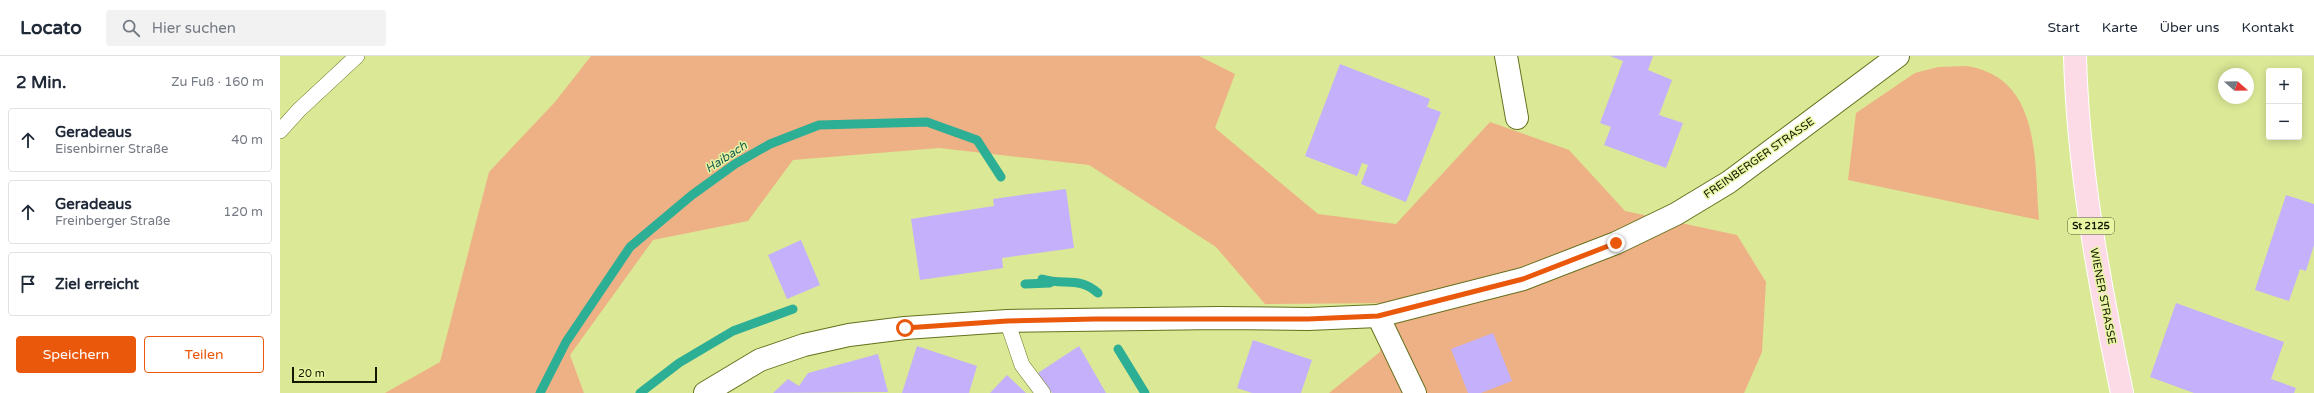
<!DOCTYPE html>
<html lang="de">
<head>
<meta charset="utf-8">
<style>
  :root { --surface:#fff; --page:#f2f2f3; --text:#1f2937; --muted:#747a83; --line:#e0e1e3; --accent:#ea580c }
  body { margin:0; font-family:"Varela Round",sans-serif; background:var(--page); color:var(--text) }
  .controls { position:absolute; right:12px; top:12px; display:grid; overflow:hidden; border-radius:4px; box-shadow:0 2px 10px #0003 }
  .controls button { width:36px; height:36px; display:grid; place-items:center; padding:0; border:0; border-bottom:1px solid var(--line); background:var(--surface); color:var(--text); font:20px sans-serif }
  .compass { position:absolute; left:1938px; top:12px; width:36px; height:36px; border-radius:50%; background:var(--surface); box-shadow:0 2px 10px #0003; rotate:110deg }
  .scale { position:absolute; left:12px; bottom:10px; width:85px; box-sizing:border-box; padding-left:4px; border:2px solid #151800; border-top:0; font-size:11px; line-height:14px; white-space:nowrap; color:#151800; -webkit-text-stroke:3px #e8f5a3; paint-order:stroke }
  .stop { position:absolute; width:12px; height:12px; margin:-9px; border:3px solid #ea580c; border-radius:50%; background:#fff }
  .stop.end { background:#ea580c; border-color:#fff; box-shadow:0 1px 4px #0008 }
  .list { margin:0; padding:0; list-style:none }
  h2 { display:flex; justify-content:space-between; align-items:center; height:52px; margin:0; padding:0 16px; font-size:17px }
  h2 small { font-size:13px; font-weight:400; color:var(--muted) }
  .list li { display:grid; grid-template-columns:26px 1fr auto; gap:12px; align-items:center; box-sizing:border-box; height:64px; margin:0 8px 8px; padding:0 8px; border:1px solid var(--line); border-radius:4px }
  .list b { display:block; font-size:15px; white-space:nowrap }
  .list p { margin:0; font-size:13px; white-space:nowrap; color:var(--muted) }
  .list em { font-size:13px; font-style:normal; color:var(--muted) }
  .actions { display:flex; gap:8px; padding:12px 16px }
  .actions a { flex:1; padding:9px 0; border:1px solid var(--accent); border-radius:4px; text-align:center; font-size:14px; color:var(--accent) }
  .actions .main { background:var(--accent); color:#fff }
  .icon { flex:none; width:22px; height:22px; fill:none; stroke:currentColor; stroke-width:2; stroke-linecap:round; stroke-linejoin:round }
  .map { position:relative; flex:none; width:2034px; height:337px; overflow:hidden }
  header { display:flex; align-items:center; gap:24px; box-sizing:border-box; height:56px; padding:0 20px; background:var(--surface); border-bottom:1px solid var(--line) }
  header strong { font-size:19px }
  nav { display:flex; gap:22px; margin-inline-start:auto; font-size:14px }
  .search { width:280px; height:36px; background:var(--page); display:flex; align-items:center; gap:10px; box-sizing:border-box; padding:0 14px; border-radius:4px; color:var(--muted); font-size:15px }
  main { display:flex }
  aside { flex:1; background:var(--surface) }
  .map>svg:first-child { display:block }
</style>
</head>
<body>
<header>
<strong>Locato</strong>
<div class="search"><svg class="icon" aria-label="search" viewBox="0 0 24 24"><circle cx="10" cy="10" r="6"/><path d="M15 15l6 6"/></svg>Hier suchen</div>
<nav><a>Start</a><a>Karte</a><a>Über uns</a><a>Kontakt</a></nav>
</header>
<main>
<aside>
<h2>2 Min.<small>Zu Fuß · 160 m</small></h2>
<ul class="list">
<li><svg class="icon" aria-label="ahead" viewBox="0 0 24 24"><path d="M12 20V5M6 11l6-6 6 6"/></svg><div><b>Geradeaus</b><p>Eisenbirner Straße</p></div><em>40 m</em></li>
<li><svg class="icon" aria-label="ahead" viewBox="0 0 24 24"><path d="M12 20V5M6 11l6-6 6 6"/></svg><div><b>Geradeaus</b><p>Freinberger Straße</p></div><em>120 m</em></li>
<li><svg class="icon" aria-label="arrive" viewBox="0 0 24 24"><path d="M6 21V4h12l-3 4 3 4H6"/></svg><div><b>Ziel erreicht</b></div></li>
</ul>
<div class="actions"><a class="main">Speichern</a><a>Teilen</a></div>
</aside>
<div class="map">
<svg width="2034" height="337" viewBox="0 0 2034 337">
  <rect width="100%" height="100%" fill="#dbe896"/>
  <g fill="#eeb185">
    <path d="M 311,0 L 919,0 L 955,18 L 935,72 L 1038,158 L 1116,168 L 1210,66 L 1289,94 L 1345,155 L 1457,179 L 1486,226 L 1482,296 L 1464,337 L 1049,337 L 1100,296 L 1110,247 L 985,248 L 936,191 L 809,109 L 659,92 L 513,104 L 468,165 L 373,184 L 290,299 L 304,337 L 105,337 L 160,306 L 209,116 L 275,46 Z"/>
    <path d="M 1687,10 C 1762,22 1754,106 1759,164 L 1568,124 L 1576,57 L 1635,17 L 1658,11 Z"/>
  </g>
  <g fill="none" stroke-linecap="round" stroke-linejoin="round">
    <g stroke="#2daf95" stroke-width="9">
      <path d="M 762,223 C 785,230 798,220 818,237"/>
      <path d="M 745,228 L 770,227"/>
      <path d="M 838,293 L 865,337"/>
      <path d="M 260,337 L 286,286 L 350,191 L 412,139 L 455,108 L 490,88 L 539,69 L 647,66 L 697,84 L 721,121"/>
      <path d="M 360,337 L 399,307 L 453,275 L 513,253"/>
    </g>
  </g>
  <g fill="#c5b1fb">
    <path d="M 1330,0 L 1373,0 L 1368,14 L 1392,24 L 1379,59 L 1403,67 L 1386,112 L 1324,89 L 1331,71 L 1320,67 L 1343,5 Z"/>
    <path d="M 1060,8 L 1150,43 L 1147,51 L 1161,56 L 1126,146 L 1081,128 L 1088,109 L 1082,107 L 1077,120 L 1025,100 Z"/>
    <path d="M 786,133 L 794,192 L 722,202 L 723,212 L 640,224 L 631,163 L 714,150 L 713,143 Z"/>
    <path d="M 2006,139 L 2034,148 L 2034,189 L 2026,215 L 2020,213 L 2009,245 L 1975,234 Z"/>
    <path d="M 521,184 L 540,229 L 507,243 L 488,199 Z"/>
    <path d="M 1896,247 L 2004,286 L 1991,323 L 2016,332 L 2014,337 L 1914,337 L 1870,321 Z"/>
    <path d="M 1213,277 L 1232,325 L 1201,337 L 1188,337 L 1171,293 Z"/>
    <path d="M 973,284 L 1032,304 L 1021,337 L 972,337 L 957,332 Z"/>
    <path d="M 637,290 L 697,310 L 689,337 L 622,337 Z"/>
    <path d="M 799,290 L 826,337 L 772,337 L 758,317 Z"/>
    <path d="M 598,298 L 608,336 L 493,337 L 508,323 L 519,330 L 528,317 Z"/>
    <path d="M 727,319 L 746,337 L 710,337 Z"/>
  </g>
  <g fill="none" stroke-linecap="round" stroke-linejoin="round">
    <g stroke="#66701d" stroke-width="16">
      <g id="service">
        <path d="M 0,75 L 19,54 L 77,0"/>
        <path d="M 727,265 L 742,309 L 763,337"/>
      </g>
    </g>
    <g stroke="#66701d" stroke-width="24">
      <g id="minor">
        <path d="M 1226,0 L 1237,62"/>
        <path d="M 1098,260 L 1135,337"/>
      </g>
    </g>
    <g stroke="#66701d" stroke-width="24">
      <path id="secondary" d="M 425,337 L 480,304 L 524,289 L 569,279 L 625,272 L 727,265 L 939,262 L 1028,263 L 1098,260 L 1243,223 L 1336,187 L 1396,158 L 1449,126 L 1618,0"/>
    </g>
    <g stroke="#fff" stroke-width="24">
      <path id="primary" d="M 1795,0 C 1798,114 1819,225 1842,337"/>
    </g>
    <use href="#service" stroke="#fff" stroke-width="15"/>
    <use href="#minor" stroke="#fff" stroke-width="22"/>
    <use href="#secondary" stroke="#fff" stroke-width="22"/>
    <use href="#primary" stroke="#fcdbe6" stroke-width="22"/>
  </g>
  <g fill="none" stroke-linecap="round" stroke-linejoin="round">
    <path stroke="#ea580c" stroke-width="5" d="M 625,272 L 727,265 L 815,263 L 1028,263 L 1098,260 L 1243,223 L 1336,187"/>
  </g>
  <g text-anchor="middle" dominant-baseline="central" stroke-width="3" stroke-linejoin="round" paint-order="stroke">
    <rect fill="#e8f5a3" stroke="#545a31" stroke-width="1" x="1788" y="162" width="46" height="16" rx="3"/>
    <g font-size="10" font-weight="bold" fill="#151800">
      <text x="1811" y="170">St 2125</text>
    </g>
    <g font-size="11" fill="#151800" stroke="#e8f5a3">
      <text transform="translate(1479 102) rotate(-35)">FREINBERGER STRASSE</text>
      <text transform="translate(1823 240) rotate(79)">WIENER STRASSE</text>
    </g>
    <g font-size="12" font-style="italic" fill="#1c5e50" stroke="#e8f5a3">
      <text transform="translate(446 101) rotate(-33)">Haibach</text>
    </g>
  </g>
</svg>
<div class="controls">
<button>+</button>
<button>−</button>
</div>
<svg class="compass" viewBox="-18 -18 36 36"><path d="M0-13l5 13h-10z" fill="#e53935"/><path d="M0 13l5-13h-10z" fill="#747a83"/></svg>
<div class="scale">20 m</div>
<div class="stop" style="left:625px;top:272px"></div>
<div class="stop end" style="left:1336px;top:187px"></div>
</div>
</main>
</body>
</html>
